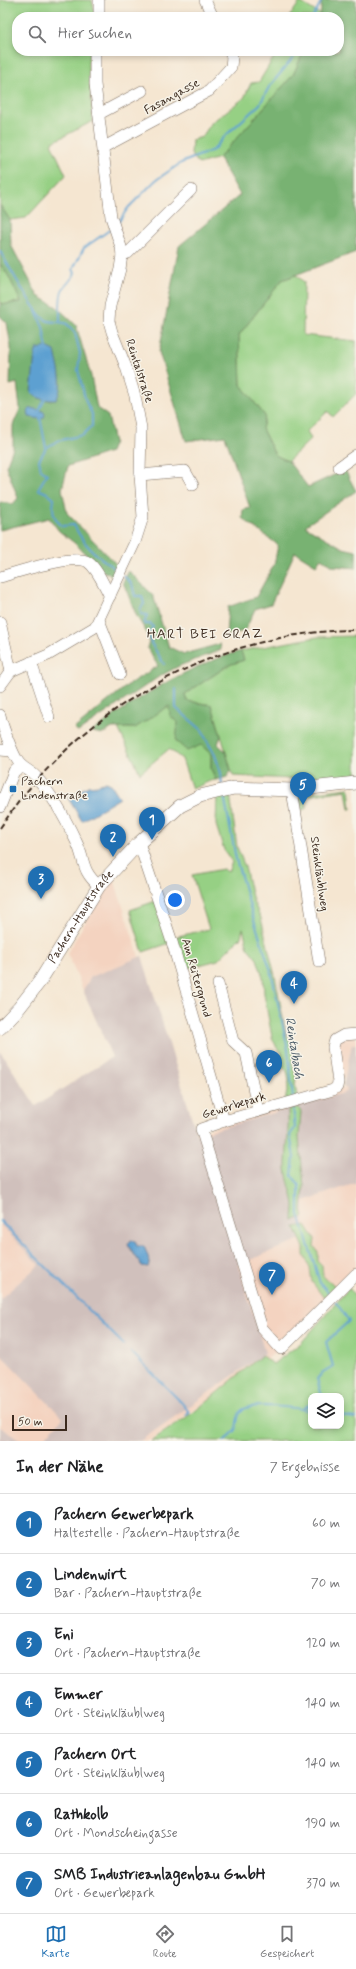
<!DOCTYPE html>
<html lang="de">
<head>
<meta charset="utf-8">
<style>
  :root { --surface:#fff; --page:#f6f6f6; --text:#202124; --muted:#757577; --line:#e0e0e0; --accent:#1f6fb2 }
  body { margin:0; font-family:Mynerve,sans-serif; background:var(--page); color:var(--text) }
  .controls { position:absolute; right:12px; bottom:12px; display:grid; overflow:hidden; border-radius:8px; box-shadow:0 2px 6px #0003 }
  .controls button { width:36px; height:36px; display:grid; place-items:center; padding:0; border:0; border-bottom:1px solid var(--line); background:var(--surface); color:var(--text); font:20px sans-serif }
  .scale { position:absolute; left:12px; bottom:10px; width:55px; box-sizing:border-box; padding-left:4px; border:2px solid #3b2a1e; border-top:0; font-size:11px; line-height:14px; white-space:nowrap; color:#3b2a1e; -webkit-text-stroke:3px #f7f3e8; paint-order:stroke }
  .you { position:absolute; left:175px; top:900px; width:14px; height:14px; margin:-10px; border:3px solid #fff; border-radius:50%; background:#1a73e8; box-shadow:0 0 0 6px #1a73e833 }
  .badge { display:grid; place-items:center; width:26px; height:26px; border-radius:50%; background:var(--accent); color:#fff; font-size:13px; font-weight:700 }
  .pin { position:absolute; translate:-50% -33px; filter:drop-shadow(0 1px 2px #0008) }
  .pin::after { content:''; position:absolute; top:21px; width:14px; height:12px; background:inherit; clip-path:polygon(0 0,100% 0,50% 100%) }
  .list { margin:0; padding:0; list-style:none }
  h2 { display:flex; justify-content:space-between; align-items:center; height:52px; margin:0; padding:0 16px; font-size:17px }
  h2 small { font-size:13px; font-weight:400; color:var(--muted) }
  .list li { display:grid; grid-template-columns:26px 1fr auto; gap:12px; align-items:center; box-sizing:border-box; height:60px; padding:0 16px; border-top:1px solid var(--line) }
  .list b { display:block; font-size:15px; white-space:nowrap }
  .list p { margin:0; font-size:13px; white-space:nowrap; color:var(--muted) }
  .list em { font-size:13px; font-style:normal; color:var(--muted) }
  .icon { flex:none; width:22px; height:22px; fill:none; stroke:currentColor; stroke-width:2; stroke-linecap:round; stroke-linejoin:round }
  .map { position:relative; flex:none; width:356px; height:1441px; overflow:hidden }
  .search { position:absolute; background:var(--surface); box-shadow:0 2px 6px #0003; left:12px; right:12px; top:12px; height:44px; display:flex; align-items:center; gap:10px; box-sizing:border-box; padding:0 14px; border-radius:16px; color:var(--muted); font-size:15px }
  .sheet { height:472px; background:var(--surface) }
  nav { display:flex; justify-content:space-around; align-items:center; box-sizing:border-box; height:56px; border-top:1px solid var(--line); background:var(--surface); font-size:11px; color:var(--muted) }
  nav a { display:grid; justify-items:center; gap:2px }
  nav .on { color:var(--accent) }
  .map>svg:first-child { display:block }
</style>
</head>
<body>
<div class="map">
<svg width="356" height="1441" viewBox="0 0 356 1441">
  <rect width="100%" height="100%" fill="#f7f3e8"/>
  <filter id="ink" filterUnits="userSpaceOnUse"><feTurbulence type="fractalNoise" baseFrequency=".025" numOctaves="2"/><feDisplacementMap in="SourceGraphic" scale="8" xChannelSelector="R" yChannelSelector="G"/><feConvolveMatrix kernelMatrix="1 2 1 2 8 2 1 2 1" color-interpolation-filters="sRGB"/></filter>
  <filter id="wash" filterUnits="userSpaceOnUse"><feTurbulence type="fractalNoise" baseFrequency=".012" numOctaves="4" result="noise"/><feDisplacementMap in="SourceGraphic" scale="16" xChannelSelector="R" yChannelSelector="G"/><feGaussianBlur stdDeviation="0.9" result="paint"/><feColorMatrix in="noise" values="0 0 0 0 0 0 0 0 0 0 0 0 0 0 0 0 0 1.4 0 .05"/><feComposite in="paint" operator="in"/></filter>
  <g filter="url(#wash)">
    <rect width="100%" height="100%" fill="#f5e6d1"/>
    <path fill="#f4d3c0" d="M 113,876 L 196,1133 L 345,1088 L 336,1030 L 356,1029 L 356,1273 L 281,1349 L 149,1441 L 0,1441 L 0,1061 L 36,1114 L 114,1061 L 67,953 Z"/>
    <g fill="#d0c0bc">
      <path d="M 142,956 L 197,1135 L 344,1093 L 347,1091 L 346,1087 L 343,1086 L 352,1044 L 356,1044 L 356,1183 L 304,1201 L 303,1238 L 238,1265 L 265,1353 L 140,1441 L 41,1441 L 63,1418 L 0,1354 L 0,1299 L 39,1265 L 0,1224 L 0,1051 L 36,1106 L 112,1057 L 83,990 L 91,977 Z"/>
      <path d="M 0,1427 L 22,1441 L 0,1441 Z"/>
    </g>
    <g fill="#96d084" stroke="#687d51" fill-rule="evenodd">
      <path d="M 0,0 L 92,0 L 96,16 L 17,17 L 17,51 L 90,51 L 88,64 L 93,121 L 51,143 L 66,175 L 26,218 L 10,220 L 0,205 Z"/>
      <path d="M 300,2 L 321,15 L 320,17 L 289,17 Z"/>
      <path d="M 269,51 L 304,51 L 293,75 L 219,158 L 199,164 L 191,154 L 192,140 L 202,137 L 212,122 L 244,98 L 251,83 L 259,82 L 274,57 Z"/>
      <path d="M 0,264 L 8,275 L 21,302 L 5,304 L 0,303 Z"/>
      <path d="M 296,275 L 304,282 L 303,335 L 356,341 L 356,394 L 333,417 L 328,411 L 307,431 L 311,439 L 288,461 L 275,455 L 262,429 L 265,416 L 241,385 L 239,335 L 282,280 Z"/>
      <path d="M 356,636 L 356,775 L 312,780 L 233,776 L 212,705 L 187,701 L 185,694 L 229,665 L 244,660 L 241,651 L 317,637 Z"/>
      <path d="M 169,705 L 178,722 L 211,754 L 211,769 L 216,780 L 210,781 L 192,789 L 182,759 L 169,749 L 140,773 L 118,728 L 135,728 Z"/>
      <path d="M 349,788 L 351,809 L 349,809 L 346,790 L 306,796 L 307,808 L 303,810 L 300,809 L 298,800 L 301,794 Z"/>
      <path d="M 230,794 L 237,847 L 245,867 L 253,901 L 261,918 L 275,976 L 286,1034 L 291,1042 L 294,1056 L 292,1061 L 296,1078 L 295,1087 L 298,1097 L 285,1101 L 289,1081 L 287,1071 L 282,1066 L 280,1061 L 282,1052 L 277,1048 L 272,1037 L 264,994 L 263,977 L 257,959 L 248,948 L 243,928 L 241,937 L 218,960 L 184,969 L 174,937 L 209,929 L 192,875 L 223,869 L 228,872 L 232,862 L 224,850 L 216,825 L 217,797 Z"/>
      <path d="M 156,901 L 170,943 L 143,952 L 130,910 Z"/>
      <path d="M 298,1107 L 301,1112 L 299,1137 L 304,1186 L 302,1209 L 304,1217 L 293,1220 C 293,1215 294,1209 294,1205 C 292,1190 285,1177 286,1162 C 287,1146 289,1126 288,1110 Z"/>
      <path d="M 306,1225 L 315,1239 L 314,1246 L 318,1252 L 318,1261 L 322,1265 L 323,1276 L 335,1287 L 324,1298 L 312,1282 L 310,1268 L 304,1255 L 304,1248 L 295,1227 Z"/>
      <path d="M 349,1288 L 356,1297 L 356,1441 L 151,1441 L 194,1412 L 262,1355 L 273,1364 L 301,1343 ZM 311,1396 L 341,1396 L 341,1426 L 311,1426 Z"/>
    </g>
    <g fill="#78b272" stroke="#5a6e48" fill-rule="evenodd">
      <path d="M 322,0 L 356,0 L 356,252 L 282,280 L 239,335 L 241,385 L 265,416 L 262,429 L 275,455 L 288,461 L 308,487 L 345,470 L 356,491 L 305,526 L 343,548 L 356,551 L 356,568 L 333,566 L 321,558 L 316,565 L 295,552 L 271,604 L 255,609 L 245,631 L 226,635 L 228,607 L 256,597 L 274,565 L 278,545 L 242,518 L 243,510 L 250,508 L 225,436 L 186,441 L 159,352 L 179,246 L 240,195 L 219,158 L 293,75 L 304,51 L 339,51 L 339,17 L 320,17 Z"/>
      <path d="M 0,205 L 10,220 L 11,245 L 38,296 L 57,307 L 76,325 L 91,376 L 97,408 L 108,416 L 114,442 L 110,452 L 68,466 L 62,489 L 67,513 L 117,565 L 114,576 L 100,570 L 77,545 L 59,531 L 49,518 L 0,530 L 0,502 L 13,504 L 18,498 L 6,466 L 13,448 L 13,425 L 20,409 L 17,383 L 10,385 L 11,347 L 7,323 L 0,316 L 0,303 L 5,304 L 21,302 L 8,275 L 0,264 ZM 58,366 L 61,383 L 56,400 C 47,400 37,400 31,392 L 33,376 Z"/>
      <path d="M 129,571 L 153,595 L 169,647 L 184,654 L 220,644 L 221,650 L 179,666 L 160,676 L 78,732 L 74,729 L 129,684 L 158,666 L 147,648 L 149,641 L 147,633 L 137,617 L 123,582 Z"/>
      <path d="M 241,651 L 244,660 L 229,665 L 185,694 L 187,701 L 212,705 L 221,736 L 218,744 L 226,752 L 231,771 L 227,777 L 216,780 L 211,769 L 211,754 L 201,745 L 187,751 L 176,741 L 178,722 L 170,716 L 169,706 L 135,728 L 112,728 L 103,734 L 92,732 C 138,697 185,667 241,651 Z"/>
    </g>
    <g fill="#5da0d1" stroke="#4c6578">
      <path d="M 47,347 L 55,351 C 58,366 65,386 56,400 C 47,400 37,400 31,392 L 35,354 L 37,349 Z"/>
      <path d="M 31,408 L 43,411 L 45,414 L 44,418 L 40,419 L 29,417 L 28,411 Z"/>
      <path d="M 106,782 L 111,784 L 120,798 L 82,821 L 68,798 L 88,786 L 98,785 Z"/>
      <path d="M 131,1240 L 135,1241 L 137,1246 L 144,1246 L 150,1262 L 148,1267 L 142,1266 L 128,1245 Z"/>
    </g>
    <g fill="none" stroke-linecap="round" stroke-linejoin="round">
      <g stroke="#5da0d1" stroke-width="2">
        <path d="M 313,17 L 322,0"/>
        <path d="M 118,223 L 128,208 L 156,180 L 181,163 L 213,150 L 225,136 L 260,104 L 269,87 L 293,58 L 295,51"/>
        <path d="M 0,251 C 6,262 37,317 46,320 C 52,323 60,321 67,324 L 75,333 L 80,353 L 78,370 L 86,402 L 92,414 L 92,426 L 83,435 L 57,441 L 46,448 L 39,460 L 41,470 L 47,474 L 38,489 L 47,493 L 54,499 C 52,511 53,518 62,526 L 74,525 C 85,548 98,556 118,571"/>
        <path d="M 36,311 L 43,327 L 47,349"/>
        <path d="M 60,321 C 60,313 59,295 63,289 C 67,283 72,280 75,273 L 73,269 L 84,248 L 111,229"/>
        <path d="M 39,411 L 45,399"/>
        <path d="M 40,417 L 46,448"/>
        <path d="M 123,575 L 132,584 L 135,596 L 142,596 L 144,604 L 140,609 L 141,614 L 147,615 L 144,624 L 151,624 L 153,627 L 149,633 L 151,643 L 164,664"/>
        <path d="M 176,689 L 176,708 L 202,730 L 206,739 L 215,755 L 221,773 L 222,787"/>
        <path d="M 224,795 L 236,859 L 253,917 L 271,971 L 288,1050 L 293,1098"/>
        <path d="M 293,1105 L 295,1128 L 290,1135 L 294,1157 L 292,1176 L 299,1184 L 299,1214 L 320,1283 L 330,1294"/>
        <path d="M 0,1221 L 124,1345"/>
        <path d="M 131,1352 L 182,1403 L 189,1412 L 186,1415"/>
        <path d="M 322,1396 L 317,1379 L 323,1372 L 333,1366 L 326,1342 L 349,1321 L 335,1301"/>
        <path d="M 303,1408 L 311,1404"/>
        <path d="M 341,1416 L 356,1418"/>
        <path d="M 224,1441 L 236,1430 C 237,1424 237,1414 242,1410 C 252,1402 298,1408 311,1411"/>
      </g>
    </g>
  </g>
  <g filter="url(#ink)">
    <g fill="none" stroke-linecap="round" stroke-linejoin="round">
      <g stroke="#7c6c5d" stroke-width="12">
        <g id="minor">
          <path d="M 99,0 L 99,17"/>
          <path d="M 205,0 L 213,17"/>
          <path d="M 99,114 L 142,91"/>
          <path d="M 104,147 L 209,91 L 231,67 L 232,57 L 230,51"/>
          <path d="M 122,255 L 128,253 L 191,190"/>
          <path d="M 339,467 L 356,455"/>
          <path d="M 140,475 L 185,471 L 193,485"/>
          <path d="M 0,577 C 17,572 75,553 88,562 C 98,569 104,586 110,596"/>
          <path d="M 99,620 L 120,674"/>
          <path d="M 0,622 L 11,671"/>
          <path d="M 31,662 L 49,717"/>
          <path d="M 0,686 L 11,671 L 48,655 L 95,627 L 135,542 L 143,517 L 140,475 L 141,428 L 135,396 L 126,367 L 112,332 L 109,321 L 110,306 L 120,269 L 122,255 L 121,247 L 111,217 L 95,84 L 95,51"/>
          <path d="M 0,715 C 2,725 14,759 21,765 C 26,770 33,772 37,778 C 53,796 66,820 76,841 C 86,861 80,869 99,886"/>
          <path d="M 0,750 L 12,751"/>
          <path d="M 292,790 L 319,962"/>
          <path d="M 0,807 L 14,771 L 22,767"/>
          <path d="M 139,843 L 172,942 L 224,1121"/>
          <path d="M 218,984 L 233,1041 L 246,1053 L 258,1111"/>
          <path d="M 356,1034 L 344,1035 L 335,1040 L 333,1047 L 338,1082 L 337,1087 L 333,1090 L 224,1121 L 201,1129 L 262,1328 L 281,1349 L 356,1274"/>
        </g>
      </g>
      <g stroke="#7c6c5d" stroke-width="14">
        <g id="major">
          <path id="s1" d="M 0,1028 L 19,1008 L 40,981 L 99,886 L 139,843 L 180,806 L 200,796 L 234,788 L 292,790 L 356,783"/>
        </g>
      </g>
      <use href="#minor" stroke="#fff" stroke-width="11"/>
      <use href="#major" stroke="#fff" stroke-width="13"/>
      <path stroke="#3b2a1e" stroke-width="2" stroke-dasharray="6 3" stroke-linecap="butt" d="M 0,828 C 12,811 24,793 39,778 C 119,688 235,631 356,630"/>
    </g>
  </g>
  <rect fill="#1f6fb2" stroke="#f7f3e8" stroke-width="1.5" x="9" y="785" width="8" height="8" rx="2"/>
  <g text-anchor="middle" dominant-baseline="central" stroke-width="3" stroke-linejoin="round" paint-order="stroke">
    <g font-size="12" fill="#3b2a1e" stroke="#f7f3e8">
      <text transform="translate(172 97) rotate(-29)">Fasangasse</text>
      <text transform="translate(139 371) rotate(72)">Reintalstraße</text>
      <text transform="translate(319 874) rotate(82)">Steinkläublweg</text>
      <text stroke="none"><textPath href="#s1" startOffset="138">Pachern-Hauptstraße</textPath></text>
      <text transform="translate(196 978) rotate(74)">Am Reitergrund</text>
      <text transform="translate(234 1106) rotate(-17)">Gewerbepark</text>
    </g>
    <g font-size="12" fill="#3b2a1e" stroke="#f7f3e8" text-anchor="start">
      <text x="21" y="782">Pachern<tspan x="21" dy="14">Lindenstraße</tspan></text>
    </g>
    <g font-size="13" font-style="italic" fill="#495966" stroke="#f7f3e8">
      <text transform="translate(294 1048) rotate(81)">Reintalbach</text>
    </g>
    <g font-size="14" letter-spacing="1" fill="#3b2a1e" stroke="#f7f3e8">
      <text x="205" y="634">HART BEI GRAZ</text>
    </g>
  </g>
</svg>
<div class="controls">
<button><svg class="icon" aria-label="layers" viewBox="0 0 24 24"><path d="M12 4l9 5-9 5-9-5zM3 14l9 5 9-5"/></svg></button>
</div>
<div class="scale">50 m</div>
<div class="you"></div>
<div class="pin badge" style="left:152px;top:840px">1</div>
<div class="pin badge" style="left:113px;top:857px">2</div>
<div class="pin badge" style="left:41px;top:899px">3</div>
<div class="pin badge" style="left:294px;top:1004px">4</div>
<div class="pin badge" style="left:303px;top:805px">5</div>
<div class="pin badge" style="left:269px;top:1083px">6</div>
<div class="pin badge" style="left:272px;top:1295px">7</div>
<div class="search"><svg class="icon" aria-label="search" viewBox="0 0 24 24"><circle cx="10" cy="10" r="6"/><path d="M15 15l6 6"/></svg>Hier suchen</div>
</div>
<section class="sheet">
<h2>In der Nähe<small>7 Ergebnisse</small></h2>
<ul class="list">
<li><span class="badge">1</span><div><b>Pachern Gewerbepark</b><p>Haltestelle · Pachern-Hauptstraße</p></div><em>60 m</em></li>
<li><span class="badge">2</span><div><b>Lindenwirt</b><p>Bar · Pachern-Hauptstraße</p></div><em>70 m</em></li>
<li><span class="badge">3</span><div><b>Eni</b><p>Ort · Pachern-Hauptstraße</p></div><em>120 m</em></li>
<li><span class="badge">4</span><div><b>Emmer</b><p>Ort · Steinkläublweg</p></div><em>140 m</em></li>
<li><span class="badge">5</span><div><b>Pachern Ort</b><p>Ort · Steinkläublweg</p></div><em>140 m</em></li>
<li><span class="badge">6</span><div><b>Rathkolb</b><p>Ort · Mondscheingasse</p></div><em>190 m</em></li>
<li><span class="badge">7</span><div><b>SMB Industrieanlagenbau GmbH</b><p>Ort · Gewerbepark</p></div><em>370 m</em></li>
</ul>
</section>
<nav>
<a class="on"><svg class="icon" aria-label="map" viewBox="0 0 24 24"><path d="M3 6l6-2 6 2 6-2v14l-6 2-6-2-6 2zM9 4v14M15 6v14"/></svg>Karte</a>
<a><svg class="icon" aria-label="directions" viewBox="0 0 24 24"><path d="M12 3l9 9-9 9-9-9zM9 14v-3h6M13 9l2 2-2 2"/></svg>Route</a>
<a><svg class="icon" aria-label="saved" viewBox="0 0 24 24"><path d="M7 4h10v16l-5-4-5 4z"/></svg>Gespeichert</a>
</nav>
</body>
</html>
